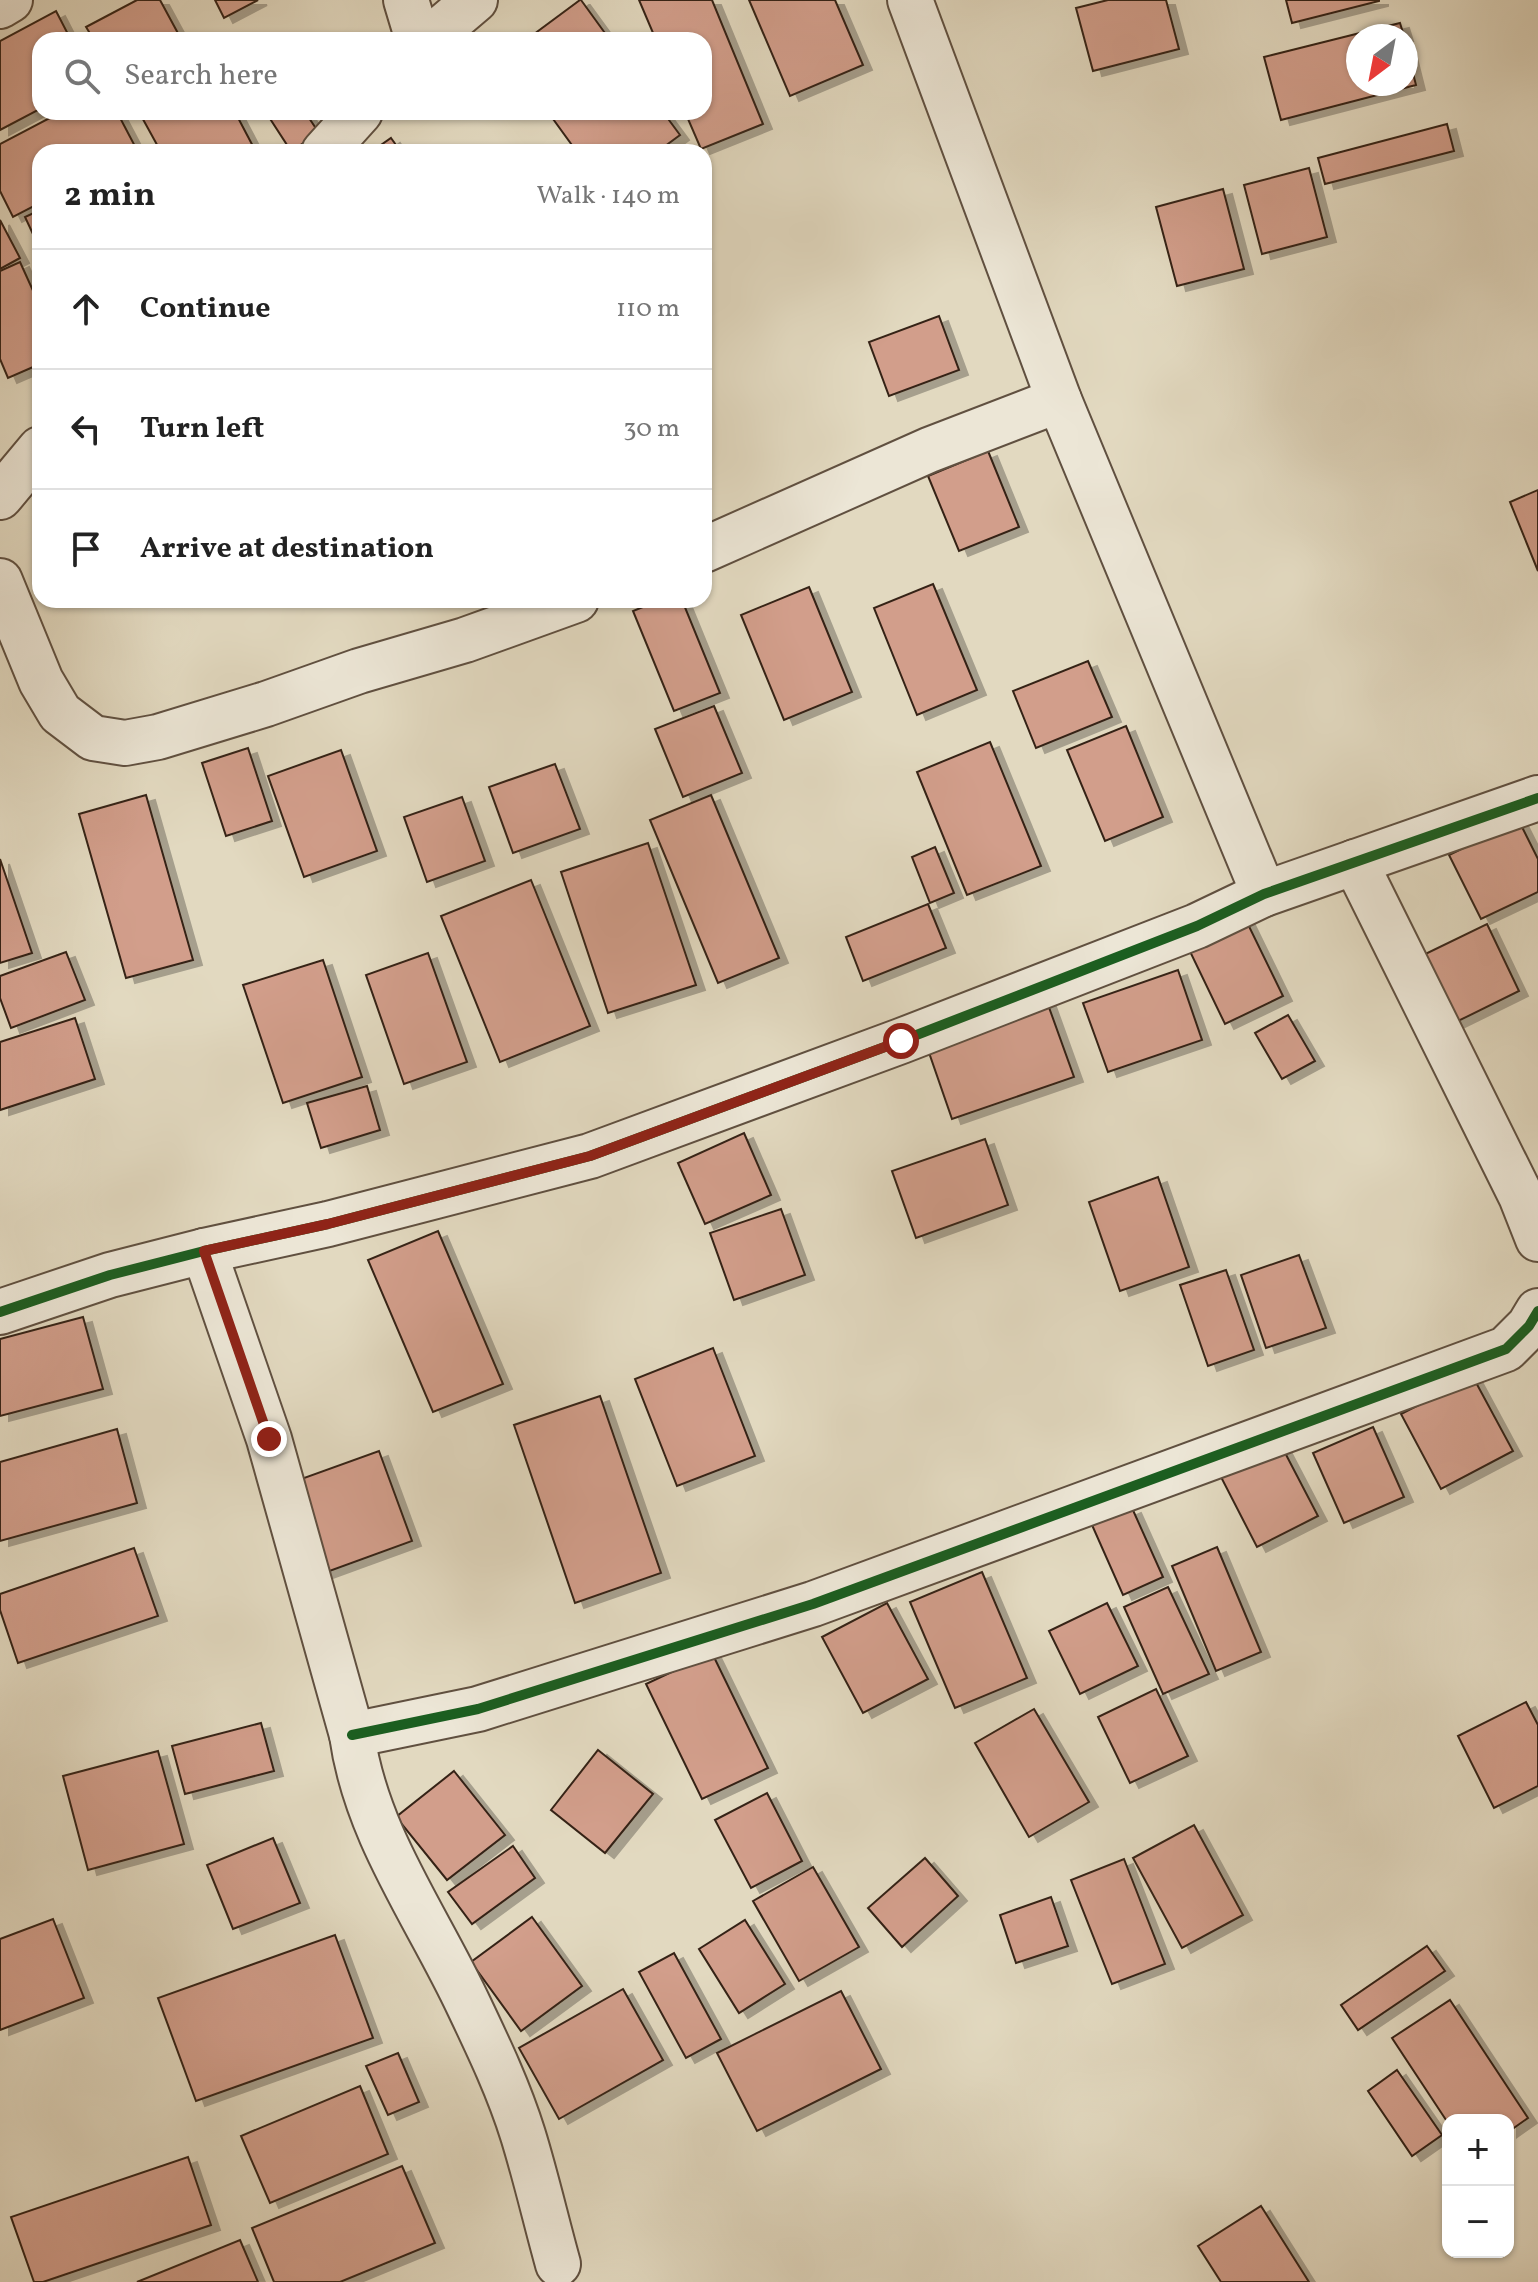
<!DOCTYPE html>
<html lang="en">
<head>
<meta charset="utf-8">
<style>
  :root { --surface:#fff; --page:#f2f2f2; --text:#222; --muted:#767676; --line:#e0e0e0 }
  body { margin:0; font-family:Vollkorn,serif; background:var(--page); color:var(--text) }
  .controls { position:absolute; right:24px; bottom:24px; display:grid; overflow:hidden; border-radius:16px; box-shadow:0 2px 6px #0004 }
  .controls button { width:72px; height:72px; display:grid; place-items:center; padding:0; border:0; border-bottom:2px solid var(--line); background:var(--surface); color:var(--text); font:40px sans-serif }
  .compass { position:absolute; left:1346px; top:24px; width:72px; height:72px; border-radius:50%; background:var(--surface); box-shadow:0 2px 6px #0004; rotate:212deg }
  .stop { position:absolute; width:24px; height:24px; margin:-18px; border:6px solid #8f2418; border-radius:50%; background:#fff }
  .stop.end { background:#8f2418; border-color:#fff; box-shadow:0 2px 8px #0008 }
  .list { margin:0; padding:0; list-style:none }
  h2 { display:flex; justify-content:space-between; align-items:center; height:104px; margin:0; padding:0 32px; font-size:34px }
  h2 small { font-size:26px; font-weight:400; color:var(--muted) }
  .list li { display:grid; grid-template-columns:52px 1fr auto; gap:24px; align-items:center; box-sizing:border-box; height:120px; padding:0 32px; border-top:2px solid var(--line) }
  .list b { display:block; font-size:30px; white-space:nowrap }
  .list em { font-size:26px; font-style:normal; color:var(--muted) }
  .icon { flex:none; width:44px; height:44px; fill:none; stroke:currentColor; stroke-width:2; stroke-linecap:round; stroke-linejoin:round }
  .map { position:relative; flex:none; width:1538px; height:2282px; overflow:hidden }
  .search { position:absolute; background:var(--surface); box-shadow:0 2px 6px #0004; left:32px; top:32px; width:680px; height:88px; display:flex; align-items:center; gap:20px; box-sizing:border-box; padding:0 28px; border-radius:24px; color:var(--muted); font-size:30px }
  .panel { position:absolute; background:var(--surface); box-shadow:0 2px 6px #0004; left:32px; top:144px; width:680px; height:464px; border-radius:24px }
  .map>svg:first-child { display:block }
</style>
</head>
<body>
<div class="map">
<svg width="1538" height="2282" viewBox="0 0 1538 2282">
  <defs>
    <filter id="shadow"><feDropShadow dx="9" dy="5" stdDeviation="0" flood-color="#0004"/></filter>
  </defs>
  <rect width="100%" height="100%" fill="#e2d9c0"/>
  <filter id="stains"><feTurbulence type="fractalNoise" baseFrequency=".0025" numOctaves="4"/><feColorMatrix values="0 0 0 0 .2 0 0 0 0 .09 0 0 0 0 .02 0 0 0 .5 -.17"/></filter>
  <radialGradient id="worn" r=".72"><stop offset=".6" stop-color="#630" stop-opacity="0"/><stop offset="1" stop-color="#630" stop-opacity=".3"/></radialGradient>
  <g fill="#d29e8b" stroke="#352316" stroke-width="2" filter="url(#shadow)">
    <path d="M 137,0 L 160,0 L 180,37 L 175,40 L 94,40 L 86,27 Z"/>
    <path d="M 215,0 L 258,0 L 224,18 Z"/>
    <path d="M 581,0 L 610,40 L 526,40 L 580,0 Z"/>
    <path d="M 639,0 L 712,0 L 763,124 L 701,149 L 685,112 L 704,112 L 704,40 L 656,40 Z"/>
    <path d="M 749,0 L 835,0 L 863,65 L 790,96 Z"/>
    <path d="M 1108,0 L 1166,0 L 1179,49 L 1093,71 L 1076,8 Z"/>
    <path d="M 1286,0 L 1379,0 L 1379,1 L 1292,23 Z"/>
    <path d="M 56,11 L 71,40 L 40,40 L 40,109 L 0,130 L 0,41 Z"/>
    <path d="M 1400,23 L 1404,36 L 1358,36 L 1358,84 L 1406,84 L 1406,45 L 1416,85 L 1281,120 L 1264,57 Z"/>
    <path d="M 61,112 L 117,112 L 138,152 L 40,152 L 40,203 L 13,217 L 0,191 L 0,144 Z"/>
    <path d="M 139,112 L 235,112 L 256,152 L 161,152 Z"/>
    <path d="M 270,112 L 305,112 L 319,133 L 291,151 L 267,114 Z"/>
    <path d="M 548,112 L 663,112 L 680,135 L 657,152 L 577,152 Z"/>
    <path d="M 1447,124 L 1454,151 L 1325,184 L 1318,158 Z"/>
    <path d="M 391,138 L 401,152 L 371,152 Z"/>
    <path d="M 1309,168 L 1327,237 L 1262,254 L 1244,185 Z"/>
    <path d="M 1223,189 L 1244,269 L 1177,286 L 1156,207 Z"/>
    <path d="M 40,210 L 40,249 L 25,217 Z"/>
    <path d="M 0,220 L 20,258 L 0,269 Z"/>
    <path d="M 20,262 L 40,306 L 40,364 L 8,378 L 0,359 L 0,271 Z"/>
    <path d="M 939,316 L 959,370 L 889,396 L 869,342 Z"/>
    <path d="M 988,451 L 1019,527 L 959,551 L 928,476 Z"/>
    <path d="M 1538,490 L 1538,571 L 1510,502 Z"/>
    <path d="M 933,584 L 977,690 L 917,715 L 874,608 Z"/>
    <path d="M 809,587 L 852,692 L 784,720 L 741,615 Z"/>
    <path d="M 660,600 L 682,600 L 720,693 L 674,711 L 633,611 Z"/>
    <path d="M 1088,661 L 1112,717 L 1036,748 L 1013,691 Z"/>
    <path d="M 714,706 L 742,773 L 683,797 L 655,729 Z"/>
    <path d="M 1126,726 L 1163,817 L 1105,841 L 1067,750 Z"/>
    <path d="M 990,742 L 1041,866 L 967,895 L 917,772 Z"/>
    <path d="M 248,748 L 272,821 L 226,836 L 202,763 Z"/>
    <path d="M 341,750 L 377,851 L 304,877 L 268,776 Z"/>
    <path d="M 555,764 L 580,829 L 513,853 L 489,787 Z"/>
    <path d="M 146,795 L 193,960 L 126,978 L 79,814 Z"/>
    <path d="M 711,795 L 779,958 L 718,983 L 650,820 Z"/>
    <path d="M 462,797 L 485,861 L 427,882 L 404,817 Z"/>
    <path d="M 1519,821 L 1538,859 L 1538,892 L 1481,919 L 1449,855 Z"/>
    <path d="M 648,843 L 696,985 L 608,1013 L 561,872 Z"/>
    <path d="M 935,847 L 954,893 L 930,903 L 912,857 Z"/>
    <path d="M 0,859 L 32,953 L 0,963 Z"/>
    <path d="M 531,880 L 590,1026 L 500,1062 L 441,916 Z"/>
    <path d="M 928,904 L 946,948 L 863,981 L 846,937 Z"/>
    <path d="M 1242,912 L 1283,996 L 1225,1024 L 1184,939 Z"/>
    <path d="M 1487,924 L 1519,991 L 1448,1026 L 1415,959 Z"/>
    <path d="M 66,952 L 85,1000 L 11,1028 L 0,998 L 0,976 Z"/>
    <path d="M 428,953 L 467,1062 L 404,1084 L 366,975 Z"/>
    <path d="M 323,960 L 362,1077 L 283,1103 L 243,985 Z"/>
    <path d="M 1178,970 L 1202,1040 L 1108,1072 L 1083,1003 Z"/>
    <path d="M 1046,999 L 1074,1077 L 952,1119 L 925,1041 Z"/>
    <path d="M 1288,1015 L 1315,1061 L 1282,1079 L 1255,1033 Z"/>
    <path d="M 75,1018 L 95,1079 L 0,1110 L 0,1042 Z"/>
    <path d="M 367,1086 L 380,1130 L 321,1148 L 307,1103 Z"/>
    <path d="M 744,1133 L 771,1195 L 705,1224 L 678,1163 Z"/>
    <path d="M 985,1139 L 1008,1205 L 916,1238 L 892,1171 Z"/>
    <path d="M 1158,1177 L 1189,1267 L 1120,1291 L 1089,1202 Z"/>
    <path d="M 781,1209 L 805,1275 L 734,1300 L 710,1233 Z"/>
    <path d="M 438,1231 L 503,1384 L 433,1412 L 368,1260 Z"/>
    <path d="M 1299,1255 L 1326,1328 L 1266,1348 L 1241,1275 Z"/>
    <path d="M 1226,1270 L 1254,1350 L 1208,1366 L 1180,1285 Z"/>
    <path d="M 83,1317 L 103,1389 L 0,1416 L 0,1339 Z"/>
    <path d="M 713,1348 L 755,1456 L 677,1486 L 635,1379 Z"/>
    <path d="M 1473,1377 L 1513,1451 L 1441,1489 L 1401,1414 Z"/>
    <path d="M 600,1396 L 661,1573 L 575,1603 L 514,1425 Z"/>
    <path d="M 1373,1427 L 1404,1497 L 1344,1523 L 1313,1453 Z"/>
    <path d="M 117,1429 L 137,1503 L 0,1541 L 0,1462 Z"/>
    <path d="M 1282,1447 L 1318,1516 L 1257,1547 L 1221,1477 Z"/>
    <path d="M 379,1451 L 412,1541 L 324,1573 L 290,1483 Z"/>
    <path d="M 1132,1508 L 1163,1577 L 1123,1595 L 1092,1525 Z"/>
    <path d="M 1217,1547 L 1261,1652 L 1216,1671 L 1172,1566 Z"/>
    <path d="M 134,1548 L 158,1616 L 18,1663 L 0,1610 L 0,1594 Z"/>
    <path d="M 982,1572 L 1027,1678 L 955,1708 L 910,1602 Z"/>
    <path d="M 1168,1587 L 1209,1674 L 1163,1694 L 1124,1607 Z"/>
    <path d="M 887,1603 L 928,1679 L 863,1713 L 822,1637 Z"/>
    <path d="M 1107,1603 L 1138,1666 L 1080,1694 L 1049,1631 Z"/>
    <path d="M 712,1653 L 768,1768 L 702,1799 L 646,1684 Z"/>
    <path d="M 1156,1689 L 1188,1756 L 1130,1783 L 1098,1717 Z"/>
    <path d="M 1526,1702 L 1538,1725 L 1538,1786 L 1494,1808 L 1458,1736 Z"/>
    <path d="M 1034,1709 L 1089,1802 L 1029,1837 L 975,1743 Z"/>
    <path d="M 261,1723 L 274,1771 L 185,1794 L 172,1746 Z"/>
    <path d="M 598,1750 L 653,1794 L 605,1853 L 551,1810 Z"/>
    <path d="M 158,1751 L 184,1844 L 88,1870 L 63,1776 Z"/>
    <path d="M 454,1771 L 505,1835 L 447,1880 L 396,1817 Z"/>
    <path d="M 767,1793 L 802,1861 L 751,1888 L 715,1820 Z"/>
    <path d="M 1194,1825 L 1243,1915 L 1182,1948 L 1133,1858 Z"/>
    <path d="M 273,1838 L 300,1903 L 233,1929 L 207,1865 Z"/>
    <path d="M 513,1846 L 535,1878 L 472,1924 L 448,1892 Z"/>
    <path d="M 925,1858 L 958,1896 L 902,1947 L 868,1908 Z"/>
    <path d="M 1124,1859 L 1165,1964 L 1112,1984 L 1071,1880 Z"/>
    <path d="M 813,1867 L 859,1947 L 799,1981 L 753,1901 Z"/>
    <path d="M 1051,1897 L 1068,1946 L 1016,1963 L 1000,1915 Z"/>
    <path d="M 532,1917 L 582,1986 L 521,2031 L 471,1962 Z"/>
    <path d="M 53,1919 L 84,1998 L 0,2030 L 0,1939 Z"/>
    <path d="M 745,1920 L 785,1984 L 739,2013 L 699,1949 Z"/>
    <path d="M 335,1935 L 373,2038 L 196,2101 L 158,1998 Z"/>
    <path d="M 1427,1946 L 1445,1971 L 1358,2030 L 1341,2005 Z"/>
    <path d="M 674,1953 L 721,2039 L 686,2058 L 639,1972 Z"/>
    <path d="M 623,1989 L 663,2060 L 559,2119 L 519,2048 Z"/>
    <path d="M 841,1991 L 881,2069 L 757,2131 L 717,2053 Z"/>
    <path d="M 1450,2000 L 1528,2118 L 1508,2132 L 1508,2120 L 1448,2120 L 1448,2123 L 1392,2038 Z"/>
    <path d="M 398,2053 L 419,2102 L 388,2115 L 366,2066 Z"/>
    <path d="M 1397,2070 L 1442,2135 L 1412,2156 L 1368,2091 Z"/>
    <path d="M 360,2086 L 388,2154 L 270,2203 L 241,2136 Z"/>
    <path d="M 188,2157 L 211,2225 L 43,2282 L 34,2282 L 11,2217 Z"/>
    <path d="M 402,2166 L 435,2243 L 340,2282 L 274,2282 L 252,2228 Z"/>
    <path d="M 1261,2206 L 1309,2282 L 1221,2282 L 1198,2246 Z"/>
    <path d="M 240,2240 L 258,2282 L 137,2282 Z"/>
  </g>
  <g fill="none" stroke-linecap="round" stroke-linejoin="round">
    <g stroke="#605040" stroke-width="48">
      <g id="minor">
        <path d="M 406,0 L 418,40"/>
        <path d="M 910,0 L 1059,400 L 1264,894"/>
        <path d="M 0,6 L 10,0"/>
        <path d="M 428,40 L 475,0"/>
        <path d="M 324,152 L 360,112"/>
        <path d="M 0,497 L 40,449"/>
        <path d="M 704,550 L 929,450 L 1059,400"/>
        <path d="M 0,581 L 41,681 L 60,713 L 93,738 L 125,743 L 158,737 L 266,704 L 359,671 L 465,640 L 576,600"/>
        <path d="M 1355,862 L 1521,1196 L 1538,1239"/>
        <path d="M 204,1251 L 269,1439 L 352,1735 C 366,1835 427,1916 469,2006 C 489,2048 509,2090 523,2135 C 536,2177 546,2221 558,2264"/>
        <path d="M 0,1312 L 110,1275 L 204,1251 L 328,1224 L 590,1156 L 901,1041 L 1197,926 L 1264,894 L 1538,798"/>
        <path d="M 352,1735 L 478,1709 L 813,1604 L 1506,1349 L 1529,1326 L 1538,1311"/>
      </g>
    </g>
    <use href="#minor" stroke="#ece6d6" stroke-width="44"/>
    <g stroke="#ece6d6" stroke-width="15">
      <g id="cycleway">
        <path d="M 0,1312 L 110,1275 L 204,1251 L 328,1224 L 590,1156 L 901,1041 L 1197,926 L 1264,894 L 1538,798"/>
        <path d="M 352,1735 L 478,1709 L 813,1604 L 1506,1349 L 1529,1326 L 1538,1311"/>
      </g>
    </g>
    <use href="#cycleway" stroke="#1b5e20" stroke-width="10"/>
  </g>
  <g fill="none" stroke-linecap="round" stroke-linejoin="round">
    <path stroke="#8f2418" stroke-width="10" d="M 269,1439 L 204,1251 L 328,1224 L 590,1156 L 901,1041"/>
  </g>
  <rect width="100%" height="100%" filter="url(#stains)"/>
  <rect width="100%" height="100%" fill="url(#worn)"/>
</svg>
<div class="controls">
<button>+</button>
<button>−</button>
</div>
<svg class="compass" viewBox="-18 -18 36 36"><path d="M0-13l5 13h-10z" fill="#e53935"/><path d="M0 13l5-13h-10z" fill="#767676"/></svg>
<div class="stop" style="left:901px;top:1041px"></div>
<div class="stop end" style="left:269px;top:1439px"></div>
<div class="search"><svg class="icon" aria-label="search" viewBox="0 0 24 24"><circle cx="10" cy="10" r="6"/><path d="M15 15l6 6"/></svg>Search here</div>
<section class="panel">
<h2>2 min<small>Walk · 140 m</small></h2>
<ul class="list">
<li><svg class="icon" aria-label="ahead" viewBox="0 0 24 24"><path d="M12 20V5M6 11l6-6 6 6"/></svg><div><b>Continue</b></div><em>110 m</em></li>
<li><svg class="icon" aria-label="left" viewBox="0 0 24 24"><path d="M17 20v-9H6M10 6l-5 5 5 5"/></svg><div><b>Turn left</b></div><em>30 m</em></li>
<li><svg class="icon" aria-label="arrive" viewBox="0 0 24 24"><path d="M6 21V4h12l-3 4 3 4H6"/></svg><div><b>Arrive at destination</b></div></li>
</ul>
</section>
</div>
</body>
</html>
